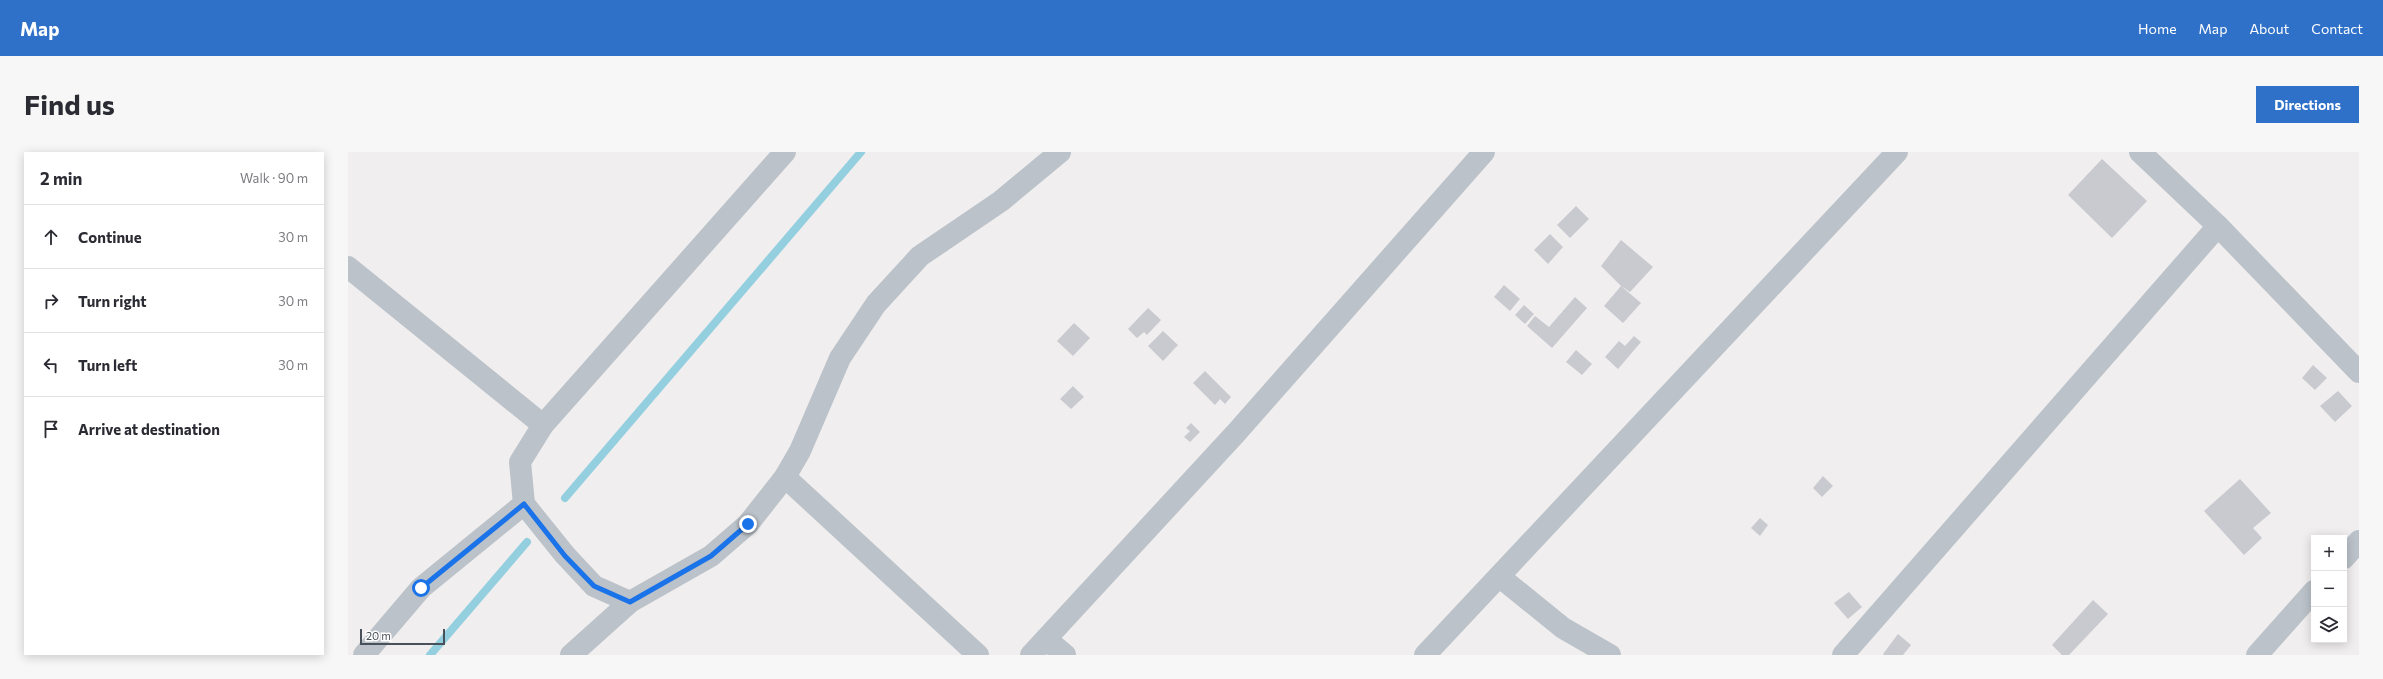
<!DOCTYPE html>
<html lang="en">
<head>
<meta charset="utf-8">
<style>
  :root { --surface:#fff; --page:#f7f7f7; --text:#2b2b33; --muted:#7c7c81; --line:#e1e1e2; --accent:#2f70c9 }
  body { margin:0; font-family:Commissioner,sans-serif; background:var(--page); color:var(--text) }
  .controls { position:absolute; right:12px; bottom:12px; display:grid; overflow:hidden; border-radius:0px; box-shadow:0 2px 10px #0003 }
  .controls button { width:36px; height:36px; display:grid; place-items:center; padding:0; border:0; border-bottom:1px solid var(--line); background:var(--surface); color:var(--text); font:20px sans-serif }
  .scale { position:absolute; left:12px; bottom:10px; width:85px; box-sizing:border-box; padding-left:4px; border:2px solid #485159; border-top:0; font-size:11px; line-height:14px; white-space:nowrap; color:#485159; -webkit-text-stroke:3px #fff; paint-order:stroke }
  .stop { position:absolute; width:12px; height:12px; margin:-9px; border:3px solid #1a73e8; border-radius:50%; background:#fff }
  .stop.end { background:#1a73e8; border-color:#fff; box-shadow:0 1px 4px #0008 }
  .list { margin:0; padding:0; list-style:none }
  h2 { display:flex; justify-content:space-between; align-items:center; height:52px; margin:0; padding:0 16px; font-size:17px }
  h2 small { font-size:13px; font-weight:400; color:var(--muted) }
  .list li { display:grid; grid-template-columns:26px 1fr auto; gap:12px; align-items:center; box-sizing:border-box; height:64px; padding:0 16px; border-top:1px solid var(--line) }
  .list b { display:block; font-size:15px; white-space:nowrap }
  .list em { font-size:13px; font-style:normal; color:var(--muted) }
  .icon { flex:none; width:22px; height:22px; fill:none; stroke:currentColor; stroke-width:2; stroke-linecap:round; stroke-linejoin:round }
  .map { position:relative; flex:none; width:2011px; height:503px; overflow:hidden; border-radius:0px }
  header { display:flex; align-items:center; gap:24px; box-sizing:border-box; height:56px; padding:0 20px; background:var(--accent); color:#fff }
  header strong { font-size:19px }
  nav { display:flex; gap:22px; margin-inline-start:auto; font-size:14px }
  .intro { display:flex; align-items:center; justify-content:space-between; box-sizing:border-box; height:96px; padding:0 24px }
  h1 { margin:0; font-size:28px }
  .button { padding:10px 18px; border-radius:0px; background:var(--accent); color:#fff; font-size:14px; font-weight:700 }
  main { display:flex; gap:24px; padding:0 24px }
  aside { flex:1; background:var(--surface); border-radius:0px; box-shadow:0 2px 10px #0003 }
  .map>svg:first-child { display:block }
</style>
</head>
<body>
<header>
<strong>Map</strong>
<nav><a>Home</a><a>Map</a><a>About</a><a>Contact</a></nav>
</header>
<div class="intro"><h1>Find us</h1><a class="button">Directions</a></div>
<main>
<aside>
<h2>2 min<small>Walk · 90 m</small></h2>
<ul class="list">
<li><svg class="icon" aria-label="ahead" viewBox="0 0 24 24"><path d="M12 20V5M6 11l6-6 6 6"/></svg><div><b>Continue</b></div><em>30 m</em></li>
<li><svg class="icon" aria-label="right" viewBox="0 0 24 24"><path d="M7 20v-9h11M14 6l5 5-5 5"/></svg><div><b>Turn right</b></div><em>30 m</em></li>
<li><svg class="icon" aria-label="left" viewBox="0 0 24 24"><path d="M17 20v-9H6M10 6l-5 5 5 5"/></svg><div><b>Turn left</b></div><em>30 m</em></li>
<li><svg class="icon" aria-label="arrive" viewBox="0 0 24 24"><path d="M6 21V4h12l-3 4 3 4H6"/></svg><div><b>Arrive at destination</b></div></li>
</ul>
</aside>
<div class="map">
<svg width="2011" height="503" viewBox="0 0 2011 503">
  <rect width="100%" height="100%" fill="#f0eeee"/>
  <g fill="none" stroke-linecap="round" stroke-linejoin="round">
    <g stroke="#94cfe0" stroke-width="8">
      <path d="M 217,346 L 513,0"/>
      <path d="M 82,503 L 179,390"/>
    </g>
  </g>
  <g fill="#c9cad0">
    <path d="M 1754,7 L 1799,49 L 1764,86 L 1720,43 Z"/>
    <path d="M 1228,54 L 1241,67 L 1222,86 L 1209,73 Z"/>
    <path d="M 1202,82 L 1215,95 L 1200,112 L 1186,98 Z"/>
    <path d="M 1273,88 L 1305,115 L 1282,140 L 1273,134 L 1253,114 Z"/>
    <path d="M 1156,133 L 1172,147 L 1162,159 L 1146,145 Z"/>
    <path d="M 1273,134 L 1293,151 L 1275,171 L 1256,154 Z"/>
    <path d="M 1227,145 L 1239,156 L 1204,196 L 1179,174 L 1187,164 L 1201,175 Z"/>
    <path d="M 1176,153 L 1186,162 L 1177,172 L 1167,163 Z"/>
    <path d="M 800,156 L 813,168 L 799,183 L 796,180 L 789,186 L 780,177 Z"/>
    <path d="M 726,171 L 742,186 L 725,204 L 709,189 Z"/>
    <path d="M 815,179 L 830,193 L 815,209 L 800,194 Z"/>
    <path d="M 1286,184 L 1293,190 L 1270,217 L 1257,205 L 1271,189 L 1277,194 Z"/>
    <path d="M 1228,198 L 1244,212 L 1234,223 L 1218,210 Z"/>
    <path d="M 1965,213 L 1979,226 L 1967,238 L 1954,226 Z"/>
    <path d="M 857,219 L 883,245 L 877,252 L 872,247 L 867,253 L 845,231 Z"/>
    <path d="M 725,234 L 736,245 L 723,257 L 712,247 Z"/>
    <path d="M 1990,239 L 2004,254 L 1987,270 L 1972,254 Z"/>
    <path d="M 843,271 L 852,280 L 842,290 L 836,285 L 842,279 L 838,276 Z"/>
    <path d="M 1475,324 L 1485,334 L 1474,345 L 1465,336 Z"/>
    <path d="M 1892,327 L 1923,361 L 1905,376 L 1914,386 L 1896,403 L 1856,359 Z"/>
    <path d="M 1412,366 L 1420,373 L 1412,384 L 1403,376 Z"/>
    <path d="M 1501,440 L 1514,455 L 1500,467 L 1486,451 Z"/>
    <path d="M 1745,448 L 1760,462 L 1721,503 L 1714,503 L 1704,493 Z"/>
    <path d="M 1550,482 L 1563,493 L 1555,503 L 1536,503 L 1535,502 Z"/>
  </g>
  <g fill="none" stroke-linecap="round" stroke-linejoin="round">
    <g stroke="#bbc2c9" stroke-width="22">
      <path d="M 1792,0 L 1870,74 L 2011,220"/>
      <path d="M 0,115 L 195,273"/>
      <path d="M 437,325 L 630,503"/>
      <path d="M 1996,406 L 2011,389"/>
      <path d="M 1152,425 L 1215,476 L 1262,503"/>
      <path d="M 282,450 L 246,434 L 217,403 L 176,352 L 172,310 L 195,273 L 437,0"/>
      <path d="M 698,487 L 717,503"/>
      <path d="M 16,503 L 73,436 L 176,352"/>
      <path d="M 223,503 L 282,450 L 363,404 L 400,372 L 437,325 L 452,299 L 492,206 L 528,152 L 572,104 L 653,49 L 712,0"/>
      <path d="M 683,503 L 888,281 L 1136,0"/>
      <path d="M 1077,503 L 1549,0"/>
      <path d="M 1495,503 L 1870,74"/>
      <path d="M 1909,503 L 1966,439"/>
    </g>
  </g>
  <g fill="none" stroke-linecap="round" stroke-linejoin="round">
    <path stroke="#1a73e8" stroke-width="5" d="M 73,436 L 176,352 L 217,404 L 246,434 L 282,450 L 363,404 L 400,372"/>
  </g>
</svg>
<div class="controls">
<button>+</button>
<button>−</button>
<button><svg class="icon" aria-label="layers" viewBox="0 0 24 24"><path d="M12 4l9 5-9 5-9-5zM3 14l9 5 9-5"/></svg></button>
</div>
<div class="scale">20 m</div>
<div class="stop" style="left:73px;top:436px"></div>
<div class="stop end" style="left:400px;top:372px"></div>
</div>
</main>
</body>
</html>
